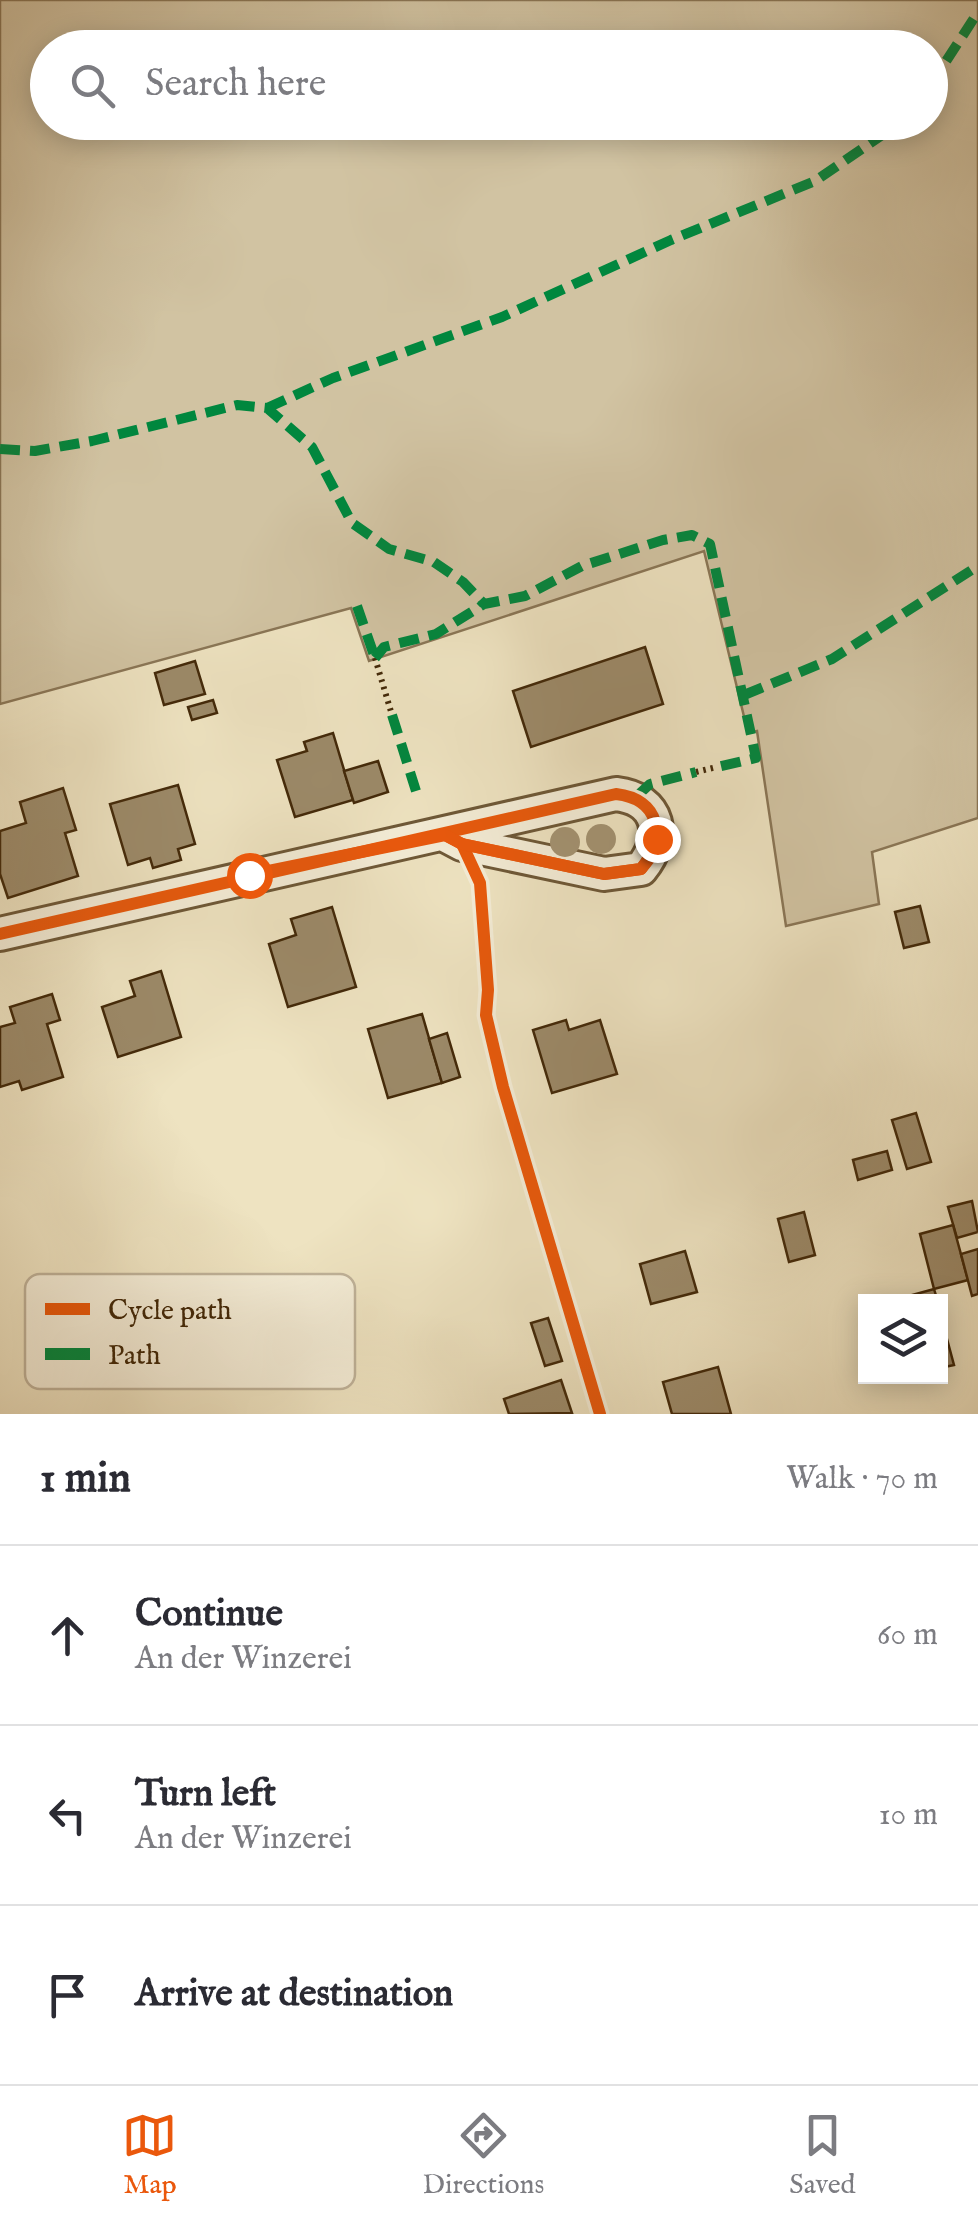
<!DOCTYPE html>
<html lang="en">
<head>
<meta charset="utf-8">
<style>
  :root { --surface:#fff; --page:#f7f7f7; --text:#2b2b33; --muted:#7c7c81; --line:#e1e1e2; --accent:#ea580c }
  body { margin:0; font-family:"IM FELL English",serif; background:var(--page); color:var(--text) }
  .controls { position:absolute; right:30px; bottom:30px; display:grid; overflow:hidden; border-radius:0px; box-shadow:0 5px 25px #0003 }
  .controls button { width:90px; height:90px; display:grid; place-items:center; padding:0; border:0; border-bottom:2px solid var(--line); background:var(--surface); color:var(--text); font:50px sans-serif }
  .stop { position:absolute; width:30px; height:30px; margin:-22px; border:8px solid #ea580c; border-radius:50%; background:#fff }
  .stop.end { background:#ea580c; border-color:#fff; box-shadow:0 2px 10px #0008 }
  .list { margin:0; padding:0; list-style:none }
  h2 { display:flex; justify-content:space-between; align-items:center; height:130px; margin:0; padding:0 40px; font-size:42px }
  h2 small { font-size:32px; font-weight:400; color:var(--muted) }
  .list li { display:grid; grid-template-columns:65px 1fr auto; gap:30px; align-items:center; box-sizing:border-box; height:180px; padding:0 40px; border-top:2px solid var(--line) }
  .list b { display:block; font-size:38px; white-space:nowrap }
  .list p { margin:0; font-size:32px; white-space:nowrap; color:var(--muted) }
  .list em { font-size:32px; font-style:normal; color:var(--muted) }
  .icon { flex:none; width:55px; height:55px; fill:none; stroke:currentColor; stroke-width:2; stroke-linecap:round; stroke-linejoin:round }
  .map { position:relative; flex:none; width:978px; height:1414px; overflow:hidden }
  .search { position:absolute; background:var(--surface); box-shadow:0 5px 25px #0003; left:30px; right:30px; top:30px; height:110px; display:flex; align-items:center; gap:25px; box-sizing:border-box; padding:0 35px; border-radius:55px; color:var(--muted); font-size:38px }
  .sheet { height:670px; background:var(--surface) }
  nav { display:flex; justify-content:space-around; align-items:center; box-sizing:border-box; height:140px; border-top:2px solid var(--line); background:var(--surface); font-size:28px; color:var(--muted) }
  nav a { display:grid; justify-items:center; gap:5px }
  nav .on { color:var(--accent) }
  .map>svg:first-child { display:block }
</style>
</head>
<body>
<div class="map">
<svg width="978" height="1414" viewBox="0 0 978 1414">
  <rect width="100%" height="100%" fill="#eee3c1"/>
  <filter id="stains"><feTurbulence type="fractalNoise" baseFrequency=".002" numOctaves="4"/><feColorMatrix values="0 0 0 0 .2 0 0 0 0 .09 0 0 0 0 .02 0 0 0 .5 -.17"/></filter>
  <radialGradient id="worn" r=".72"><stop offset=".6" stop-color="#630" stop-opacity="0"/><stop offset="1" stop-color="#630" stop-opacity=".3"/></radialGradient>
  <path fill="#d1c3a2" stroke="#8a7656" stroke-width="2.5" fill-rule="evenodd" d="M 0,0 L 978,0 L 978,818 L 872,852 L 879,904 L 786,926 L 757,731 L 748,733 L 704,551 L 369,661 L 351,608 L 0,704 ZM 48,48 L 930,48 L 930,122 L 48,122 Z"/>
  <g fill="#9c8a69" stroke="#432909" stroke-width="2.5">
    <path d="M 645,647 L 663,704 L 531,747 L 513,691 Z"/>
    <path d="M 195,661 L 205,694 L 164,705 L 155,673 Z"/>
    <path d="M 213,700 L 217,713 L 192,720 L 188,707 Z"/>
    <path d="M 333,733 L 353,800 L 295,817 L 277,760 L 307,751 L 304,742 Z"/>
    <path d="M 378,761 L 388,792 L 354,803 L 344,771 Z"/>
    <path d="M 178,785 L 195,844 L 178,849 L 181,860 L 153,868 L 150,858 L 128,865 L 110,804 Z"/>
    <path d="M 63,788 L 76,830 L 65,833 L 78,876 L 8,898 L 0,874 L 0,831 L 26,823 L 20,802 Z"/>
    <path d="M 920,906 L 929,942 L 904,948 L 895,912 Z"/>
    <path d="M 332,907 L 356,987 L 288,1007 L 269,944 L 296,935 L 291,919 Z"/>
    <path d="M 161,971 L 181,1037 L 118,1057 L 102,1007 L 135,996 L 130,981 Z"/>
    <path d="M 52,994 L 60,1020 L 47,1024 L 63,1077 L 22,1090 L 19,1081 L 0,1087 L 0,1027 L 15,1023 L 10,1007 Z"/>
    <path d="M 422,1014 L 442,1083 L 388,1098 L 368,1029 Z"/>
    <path d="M 566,1020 L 569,1030 L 600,1020 L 617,1074 L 552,1093 L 533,1030 Z"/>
    <path d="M 447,1033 L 460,1077 L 442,1083 L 429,1039 Z"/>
    <path d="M 916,1113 L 931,1162 L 907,1169 L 892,1120 Z"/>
    <path d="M 887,1151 L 892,1170 L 858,1180 L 853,1160 Z"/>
    <path d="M 972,1201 L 978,1232 L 957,1238 L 948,1207 Z"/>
    <path d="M 804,1212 L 815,1255 L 789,1262 L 778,1219 Z"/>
    <path d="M 953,1225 L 968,1280 L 934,1289 L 920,1234 Z"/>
    <path d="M 978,1249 L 978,1294 L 972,1296 L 961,1254 Z"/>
    <path d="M 685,1251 L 697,1292 L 651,1304 L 640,1264 Z"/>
    <path d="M 934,1289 L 938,1302 L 894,1302 L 894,1300 Z"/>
    <path d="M 940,1313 L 954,1365 L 940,1368 Z"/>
    <path d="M 548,1318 L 562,1361 L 545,1366 L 531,1323 Z"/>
    <path d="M 718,1367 L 731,1414 L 672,1414 L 663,1382 Z"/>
    <path d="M 561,1380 L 572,1413 L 509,1414 L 504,1399 Z"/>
  </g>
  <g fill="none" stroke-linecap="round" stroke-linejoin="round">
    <g stroke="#6e5837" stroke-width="38">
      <path id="street" d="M 0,934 L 616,794 C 660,799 667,837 641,869 L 604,874 L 462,844 L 445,835"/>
    </g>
    <g stroke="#432909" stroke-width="6" stroke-dasharray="2.5 5" stroke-linecap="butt">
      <path d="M 375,658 L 392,715"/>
      <path d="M 696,772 L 717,767"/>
    </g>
    <use href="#street" stroke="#f4edd7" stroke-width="32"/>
    <g stroke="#00873e" stroke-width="10" stroke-dasharray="20 10" stroke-linecap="butt">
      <path d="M 930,86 L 978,12"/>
      <path d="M 267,408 L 333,378 L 502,317 L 671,240 L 815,181 L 901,122"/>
      <path d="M 0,449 L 35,451 L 92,441 L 237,405 L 267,408 L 312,447 L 352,523 L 389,549 L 434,562 L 463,582 L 484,604"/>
      <path d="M 357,606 L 375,658"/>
      <path d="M 375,658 L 384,647 L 436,634 L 484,604 L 525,596 L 582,566 L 663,540 L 692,535 L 710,544 L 756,758 L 717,767"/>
      <path d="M 744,695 L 832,659 L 978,566"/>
      <path d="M 392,715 L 416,791"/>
      <path d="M 637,796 L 650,784 L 696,772"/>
    </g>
    <g stroke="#f4edd7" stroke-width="19">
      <g id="cycleway">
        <path d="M 462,844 L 480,883 L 488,990 L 486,1015 L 503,1087 L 600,1414"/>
        <path d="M 0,934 L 616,794 C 660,799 667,837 641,869 L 604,874 L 462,844 L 445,835"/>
      </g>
    </g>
    <use href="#cycleway" stroke="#e8590c" stroke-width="12"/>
  </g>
  <g fill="#a39271">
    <circle cx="601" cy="839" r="15"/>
    <circle cx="565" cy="842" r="15"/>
  </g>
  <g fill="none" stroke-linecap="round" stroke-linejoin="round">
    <path stroke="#ea580c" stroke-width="12" d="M 249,875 L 445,835 L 462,844 L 604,874 L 641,869 L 653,854 L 657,839"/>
  </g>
  <rect x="25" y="1274" width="330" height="115" rx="15" fill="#f4edd7" stroke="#bfb299" stroke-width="2.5"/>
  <rect x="45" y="1303" width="45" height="12" fill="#e8590c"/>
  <rect x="45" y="1348" width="45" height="12" fill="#00873e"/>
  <g font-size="28" fill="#432909">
    <text x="108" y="1319">Cycle path</text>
    <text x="108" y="1364">Path</text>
  </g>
  <rect width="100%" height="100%" filter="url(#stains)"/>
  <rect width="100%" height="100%" fill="url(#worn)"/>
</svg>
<div class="controls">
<button><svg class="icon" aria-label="layers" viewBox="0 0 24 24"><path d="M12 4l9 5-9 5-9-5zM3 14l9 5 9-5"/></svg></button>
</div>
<div class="stop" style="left:249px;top:875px"></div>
<div class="stop end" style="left:657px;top:839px"></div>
<div class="search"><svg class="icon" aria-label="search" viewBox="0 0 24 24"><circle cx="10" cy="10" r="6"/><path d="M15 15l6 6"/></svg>Search here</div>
</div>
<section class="sheet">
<h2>1 min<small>Walk · 70 m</small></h2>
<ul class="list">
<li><svg class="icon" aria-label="ahead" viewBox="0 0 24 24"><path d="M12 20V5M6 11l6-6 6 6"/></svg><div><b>Continue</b><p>An der Winzerei</p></div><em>60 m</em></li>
<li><svg class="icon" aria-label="left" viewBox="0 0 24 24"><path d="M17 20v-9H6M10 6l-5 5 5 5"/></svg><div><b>Turn left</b><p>An der Winzerei</p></div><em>10 m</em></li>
<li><svg class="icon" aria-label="arrive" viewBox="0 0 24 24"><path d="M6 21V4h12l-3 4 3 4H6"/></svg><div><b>Arrive at destination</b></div></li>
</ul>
</section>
<nav>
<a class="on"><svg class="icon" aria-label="map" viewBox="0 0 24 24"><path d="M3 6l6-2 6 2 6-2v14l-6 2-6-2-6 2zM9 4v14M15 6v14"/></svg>Map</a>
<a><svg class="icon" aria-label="directions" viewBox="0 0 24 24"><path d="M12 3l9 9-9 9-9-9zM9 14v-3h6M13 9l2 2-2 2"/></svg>Directions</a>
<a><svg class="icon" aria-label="saved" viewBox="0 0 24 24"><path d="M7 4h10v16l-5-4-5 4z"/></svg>Saved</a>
</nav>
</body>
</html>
